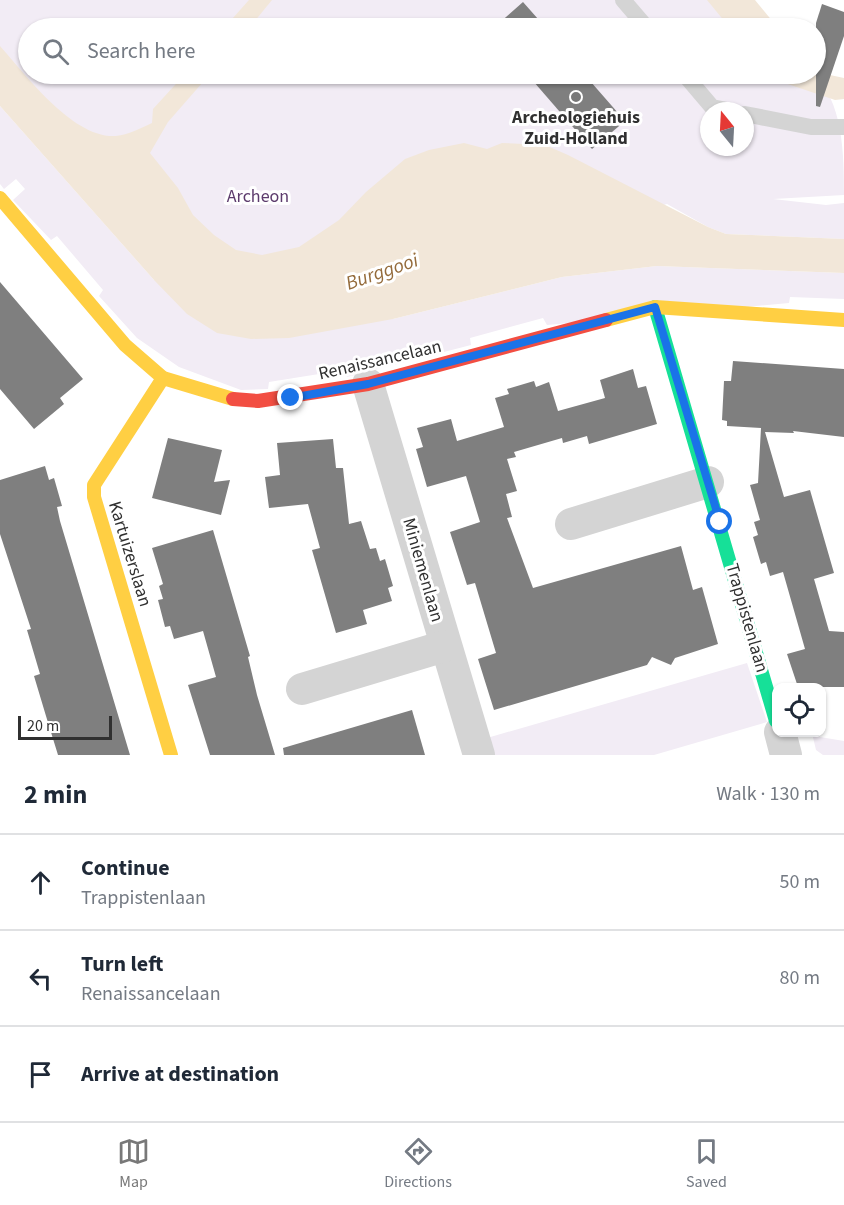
<!DOCTYPE html>
<html lang="en">
<head>
<meta charset="utf-8">
<style>
  :root { --surface:#fff; --page:#f6f6f7; --text:#1f2937; --muted:#747a83; --line:#e0e1e3; --accent:#787878 }
  body { margin:0; font-family:"Source Sans 3",sans-serif; background:var(--page); color:var(--text) }
  .controls { position:absolute; right:18px; bottom:18px; display:grid; overflow:hidden; border-radius:12px; box-shadow:0 2px 4px #0004 }
  .controls button { width:54px; height:54px; display:grid; place-items:center; padding:0; border:0; border-bottom:2px solid var(--line); background:var(--surface); color:var(--text); font:30px sans-serif }
  .compass { position:absolute; left:700px; top:102px; width:54px; height:54px; border-radius:50%; background:var(--surface); box-shadow:0 2px 4px #0004; rotate:342deg }
  .scale { position:absolute; left:18px; bottom:15px; width:94px; box-sizing:border-box; padding-left:6px; border:3px solid #303030; border-top:0; font-size:16px; line-height:21px; white-space:nowrap; color:#303030; -webkit-text-stroke:4px #fff; paint-order:stroke }
  .stop { position:absolute; width:18px; height:18px; margin:-14px; border:4px solid #1a73e8; border-radius:50%; background:#fff }
  .stop.end { background:#1a73e8; border-color:#fff; box-shadow:0 2px 6px #0008 }
  .list { margin:0; padding:0; list-style:none }
  h2 { display:flex; justify-content:space-between; align-items:center; height:78px; margin:0; padding:0 24px; font-size:26px }
  h2 small { font-size:20px; font-weight:400; color:var(--muted) }
  .list li { display:grid; grid-template-columns:39px 1fr auto; gap:18px; align-items:center; box-sizing:border-box; height:96px; padding:0 24px; border-top:2px solid var(--line) }
  .list b { display:block; font-size:22px; white-space:nowrap }
  .list p { margin:0; font-size:20px; white-space:nowrap; color:var(--muted) }
  .list em { font-size:20px; font-style:normal; color:var(--muted) }
  .icon { flex:none; width:33px; height:33px; fill:none; stroke:currentColor; stroke-width:2; stroke-linecap:round; stroke-linejoin:round }
  .map { position:relative; flex:none; width:844px; height:755px; overflow:hidden }
  .search { position:absolute; background:var(--surface); box-shadow:0 2px 4px #0004; left:18px; right:18px; top:18px; height:66px; display:flex; align-items:center; gap:15px; box-sizing:border-box; padding:0 21px; border-radius:33px; color:var(--muted); font-size:22px }
  .sheet { height:366px; background:var(--surface) }
  nav { display:flex; justify-content:space-around; align-items:center; box-sizing:border-box; height:84px; border-top:2px solid var(--line); background:var(--surface); font-size:16px; color:var(--muted) }
  nav a { display:grid; justify-items:center; gap:3px }
  nav .on { color:var(--accent) }
  .map>svg:first-child { display:block }
</style>
</head>
<body>
<div class="map">
<svg width="844" height="755" viewBox="0 0 844 755">
  <rect width="100%" height="100%" fill="#fff"/>
  <g fill="#f2ecf5" fill-rule="evenodd">
    <path d="M 0,0 L 743,0 L 767,28 L 28,28 L 28,74 L 811,74 C 844,97 844,158 844,195 L 773,199 L 826,205 L 844,203 L 844,239 L 726,234 L 708,227 L 667,204 L 249,328 L 0,88 ZM 709,111 L 745,111 L 745,147 L 709,147 Z"/>
    <path d="M 0,106 L 154,280 L 393,319 L 562,277 L 657,266 L 844,273 L 844,299 L 790,297 L 789,303 L 547,325 L 543,318 L 470,338 L 471,345 L 347,377 L 344,370 L 269,382 L 268,389 L 241,390 L 179,367 L 137,338 L 99,296 L 103,290 L 57,236 L 51,240 L 13,200 L 25,189 L 16,179 L 4,189 L 0,184 Z"/>
    <path d="M 747,663 L 767,722 L 654,755 L 492,755 L 487,738 Z"/>
    <path d="M 812,733 L 820,737 L 844,741 L 844,755 L 823,755 L 816,750 Z"/>
  </g>
  <g fill="#f2e7d9">
    <path d="M 249,0 L 272,0 L 249,28 L 224,28 Z"/>
    <path d="M 707,0 L 755,0 L 778,28 L 730,28 Z"/>
    <path d="M 0,46 C 25,74 73,139 116,136 C 128,135 141,128 152,123 L 153,109 L 185,74 L 210,74 L 168,122 L 150,153 L 178,188 L 193,215 L 214,235 L 236,250 L 262,255 L 299,247 L 339,220 L 366,192 L 405,159 L 429,150 L 464,143 L 487,149 L 502,143 L 545,145 L 568,155 L 708,227 L 726,234 L 844,239 L 844,273 L 657,266 L 562,277 L 393,319 L 289,338 L 251,339 L 217,333 L 187,314 L 154,280 L 0,106 Z"/>
    <path d="M 816,72 L 844,78 L 844,99 L 835,100 L 770,78 L 766,74 Z"/>
  </g>
  <g fill="#7f7f7f">
    <path d="M 523,2 L 546,28 L 493,28 L 506,17 Z"/>
    <path d="M 822,4 L 844,12 L 844,36 L 820,107 L 816,106 L 816,23 Z"/>
    <path d="M 527,74 L 584,74 L 625,121 L 592,149 Z"/>
    <path d="M 0,282 L 83,379 L 60,398 L 64,404 L 34,429 L 0,389 Z"/>
    <path d="M 733,361 L 844,369 L 844,437 L 793,431 L 794,433 L 765,432 L 784,497 L 810,490 L 834,573 L 814,579 L 829,631 L 844,632 L 844,687 L 798,687 L 787,654 L 805,649 L 783,572 L 770,576 L 766,562 L 761,564 L 753,537 L 758,535 L 754,522 L 760,520 L 750,485 L 758,483 L 761,428 L 727,426 L 727,421 L 722,420 L 724,381 L 731,381 Z"/>
    <path d="M 633,369 L 638,388 L 646,386 L 657,424 L 589,444 L 587,436 L 563,443 L 562,438 L 514,452 L 516,457 L 507,459 L 517,491 L 506,494 L 512,517 L 507,518 L 533,588 L 681,546 L 693,590 L 702,587 L 718,644 L 675,658 L 671,665 L 652,657 L 647,665 L 494,710 L 478,659 L 496,653 L 475,583 L 467,585 L 450,532 L 480,522 L 466,476 L 427,487 L 416,449 L 423,447 L 417,428 L 451,419 L 457,441 L 504,427 L 495,398 L 509,394 L 507,389 L 534,381 L 536,387 L 549,382 L 558,411 L 605,398 L 600,380 Z"/>
    <path d="M 168,438 L 222,450 L 214,482 L 230,480 L 221,515 L 152,498 Z"/>
    <path d="M 333,439 L 336,468 L 343,468 L 349,524 L 361,521 L 370,549 L 376,548 L 380,561 L 385,559 L 393,586 L 388,588 L 392,601 L 363,610 L 367,624 L 336,633 L 312,550 L 320,548 L 308,504 L 269,508 L 265,477 L 280,475 L 277,443 Z"/>
    <path d="M 45,466 L 49,480 L 54,478 L 62,506 L 57,507 L 60,521 L 130,755 L 58,755 L 46,716 L 34,676 L 40,674 L 27,630 L 31,629 L 0,534 L 0,480 Z"/>
    <path d="M 213,530 L 250,656 L 248,657 L 257,695 L 275,755 L 210,755 L 188,685 L 216,677 L 203,631 L 174,639 L 170,626 L 165,627 L 158,600 L 163,599 L 159,586 L 163,584 L 152,548 Z"/>
    <path d="M 412,710 L 425,755 L 284,755 L 283,748 Z"/>
  </g>
  <g fill="none" stroke-linecap="round" stroke-linejoin="round">
    <g stroke="#d4d4d4" stroke-width="16">
      <path d="M 623,0 L 647,28"/>
      <path d="M 684,74 L 712,107 L 732,111"/>
      <path d="M 745,114 L 811,127 L 844,127"/>
    </g>
    <g stroke="#d4d4d4" stroke-width="32">
      <path d="M 368,384 L 479,755"/>
      <path d="M 571,524 L 708,482"/>
      <path d="M 302,689 L 445,646"/>
      <path d="M 780,732 L 786,755"/>
    </g>
    <path stroke="#16e098" stroke-width="14" d="M 655,307 L 776,721"/>
    <g stroke="#ffcf43" stroke-width="14">
      <path d="M 0,198 L 125,345 L 163,378 L 233,399"/>
      <path d="M 606,320 L 655,307 L 844,320"/>
      <path d="M 163,378 L 94,485 L 94,497 L 171,755"/>
    </g>
    <path stroke="#f24e42" stroke-width="14" d="M 233,399 L 258,401 L 368,384 L 606,320"/>
  </g>
  <g fill="none" stroke-linecap="round" stroke-linejoin="round">
    <path stroke="#1a73e8" stroke-width="8" d="M 291,398 L 368,384 L 655,307 L 720,522"/>
  </g>
  <circle fill="#787878" stroke="#fff" stroke-width="2" cx="576" cy="97" r="6"/>
  <g text-anchor="middle" dominant-baseline="central" stroke-width="6" stroke-linejoin="round" paint-order="stroke">
    <g font-size="18" font-weight="bold" fill="#303030" stroke="#fff">
      <text x="576" y="117">Archeologiehuis<tspan x="576" dy="21">Zuid-Holland</tspan></text>
    </g>
    <g font-size="18" fill="#5d3c6d" stroke="#fff">
      <text x="258" y="196">Archeon</text>
    </g>
    <g font-size="18" fill="#303030" stroke="#fff">
      <text transform="translate(380 360) rotate(-13)">Renaissancelaan</text>
      <text transform="translate(130 554) rotate(73)">Kartuizerslaan</text>
      <text transform="translate(423 570) rotate(74)">Miniemenlaan</text>
      <text transform="translate(747 618) rotate(74)">Trappistenlaan</text>
    </g>
    <g font-size="20" font-style="italic" fill="#946b3b" stroke="#fff">
      <text transform="translate(382 272) rotate(-19)">Burggooi</text>
    </g>
  </g>
</svg>
<div class="controls">
<button><svg class="icon" aria-label="locate" viewBox="0 0 24 24"><circle cx="12" cy="12" r="6"/><path d="M12 2v4M12 18v4M2 12h4M18 12h4"/></svg></button>
</div>
<svg class="compass" viewBox="-18 -18 36 36"><path d="M0-13l5 13h-10z" fill="#e53935"/><path d="M0 13l5-13h-10z" fill="#747a83"/></svg>
<div class="scale">20 m</div>
<div class="stop" style="left:720px;top:522px"></div>
<div class="stop end" style="left:291px;top:398px"></div>
<div class="search"><svg class="icon" aria-label="search" viewBox="0 0 24 24"><circle cx="10" cy="10" r="6"/><path d="M15 15l6 6"/></svg>Search here</div>
</div>
<section class="sheet">
<h2>2 min<small>Walk · 130 m</small></h2>
<ul class="list">
<li><svg class="icon" aria-label="ahead" viewBox="0 0 24 24"><path d="M12 20V5M6 11l6-6 6 6"/></svg><div><b>Continue</b><p>Trappistenlaan</p></div><em>50 m</em></li>
<li><svg class="icon" aria-label="left" viewBox="0 0 24 24"><path d="M17 20v-9H6M10 6l-5 5 5 5"/></svg><div><b>Turn left</b><p>Renaissancelaan</p></div><em>80 m</em></li>
<li><svg class="icon" aria-label="arrive" viewBox="0 0 24 24"><path d="M6 21V4h12l-3 4 3 4H6"/></svg><div><b>Arrive at destination</b></div></li>
</ul>
</section>
<nav>
<a class="on"><svg class="icon" aria-label="map" viewBox="0 0 24 24"><path d="M3 6l6-2 6 2 6-2v14l-6 2-6-2-6 2zM9 4v14M15 6v14"/></svg>Map</a>
<a><svg class="icon" aria-label="directions" viewBox="0 0 24 24"><path d="M12 3l9 9-9 9-9-9zM9 14v-3h6M13 9l2 2-2 2"/></svg>Directions</a>
<a><svg class="icon" aria-label="saved" viewBox="0 0 24 24"><path d="M7 4h10v16l-5-4-5 4z"/></svg>Saved</a>
</nav>
</body>
</html>
